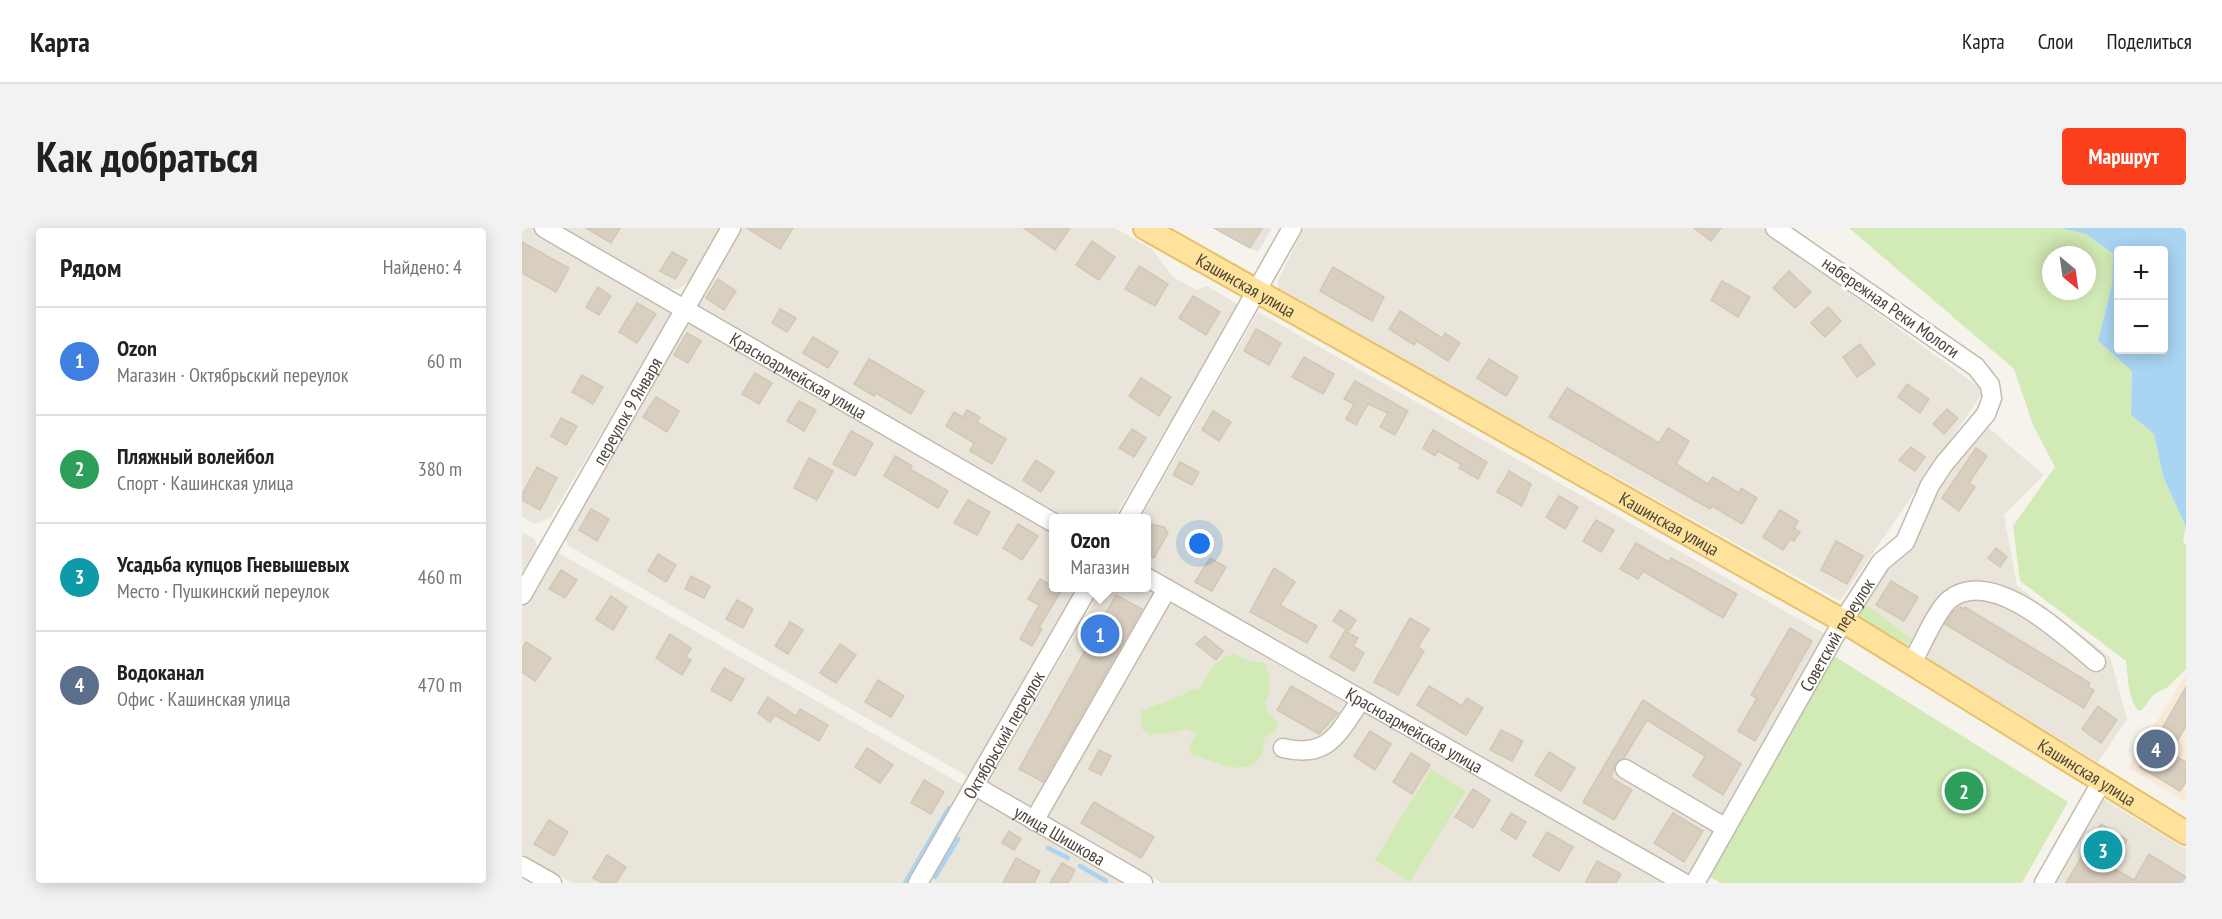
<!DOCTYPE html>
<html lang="ru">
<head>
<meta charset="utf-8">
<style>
  :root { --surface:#fff; --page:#f2f2f2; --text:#202124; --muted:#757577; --line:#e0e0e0; --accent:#fc3f1d }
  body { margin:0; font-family:"PT Sans Narrow",sans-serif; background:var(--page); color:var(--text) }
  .controls { position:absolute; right:18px; top:18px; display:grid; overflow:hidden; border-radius:6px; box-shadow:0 3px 15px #0003 }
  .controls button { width:54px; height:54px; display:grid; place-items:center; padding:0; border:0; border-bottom:2px solid var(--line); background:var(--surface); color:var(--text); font:30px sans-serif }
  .compass { position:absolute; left:1520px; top:18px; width:54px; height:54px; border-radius:50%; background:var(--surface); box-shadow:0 3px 15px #0003; rotate:151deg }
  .you { position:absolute; left:678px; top:316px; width:21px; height:21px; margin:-15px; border:4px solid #fff; border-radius:50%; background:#1a73e8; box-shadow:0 0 0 9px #1a73e833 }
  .badge { display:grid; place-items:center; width:39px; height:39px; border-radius:50%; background:var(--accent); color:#fff; font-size:20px; font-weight:700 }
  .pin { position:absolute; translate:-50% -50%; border:3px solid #fff; box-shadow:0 2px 6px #0006 }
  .popup { position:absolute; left:527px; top:286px; width:102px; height:78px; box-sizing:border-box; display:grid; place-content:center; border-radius:6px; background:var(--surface); filter:drop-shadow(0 2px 4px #0005); font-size:20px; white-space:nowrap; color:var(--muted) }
  .popup b { font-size:22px; color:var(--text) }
  .popup::after { content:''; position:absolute; left:50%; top:100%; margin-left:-12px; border:12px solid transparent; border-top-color:var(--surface) }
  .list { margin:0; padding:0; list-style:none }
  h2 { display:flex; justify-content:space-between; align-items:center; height:78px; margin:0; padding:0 24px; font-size:26px }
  h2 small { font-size:20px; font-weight:400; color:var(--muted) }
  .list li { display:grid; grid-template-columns:39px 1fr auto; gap:18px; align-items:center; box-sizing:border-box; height:108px; padding:0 24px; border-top:2px solid var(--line) }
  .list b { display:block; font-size:22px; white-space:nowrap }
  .list p { margin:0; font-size:20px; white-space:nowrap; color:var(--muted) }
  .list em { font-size:20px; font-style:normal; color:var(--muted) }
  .map { position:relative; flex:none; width:1664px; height:655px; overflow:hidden; border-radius:6px }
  header { display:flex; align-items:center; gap:36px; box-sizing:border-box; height:84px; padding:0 30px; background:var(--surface); border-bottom:2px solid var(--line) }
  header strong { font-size:28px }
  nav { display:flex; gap:33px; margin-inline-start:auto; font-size:21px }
  .intro { display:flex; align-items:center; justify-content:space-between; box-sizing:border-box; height:144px; padding:0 36px }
  h1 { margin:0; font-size:42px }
  .button { padding:15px 27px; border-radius:6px; background:var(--accent); color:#fff; font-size:21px; font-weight:700 }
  main { display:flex; gap:36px; padding:0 36px }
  aside { flex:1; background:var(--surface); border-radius:6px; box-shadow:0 3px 15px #0003 }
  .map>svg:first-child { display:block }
</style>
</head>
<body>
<header>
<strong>Карта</strong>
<nav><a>Карта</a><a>Слои</a><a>Поделиться</a></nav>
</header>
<div class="intro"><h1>Как добраться</h1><a class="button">Маршрут</a></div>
<main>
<aside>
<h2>Рядом<small>Найдено: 4</small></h2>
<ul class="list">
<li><span class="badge" style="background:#3f7fe0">1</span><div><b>Ozon</b><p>Магазин · Октябрьский переулок</p></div><em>60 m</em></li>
<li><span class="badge" style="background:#2e9e5b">2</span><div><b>Пляжный волейбол</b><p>Спорт · Кашинская улица</p></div><em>380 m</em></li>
<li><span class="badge" style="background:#0f9aa8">3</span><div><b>Усадьба купцов Гневышевых</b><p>Место · Пушкинский переулок</p></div><em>460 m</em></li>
<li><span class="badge" style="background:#5c6f8a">4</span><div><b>Водоканал</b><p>Офис · Кашинская улица</p></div><em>470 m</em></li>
</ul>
</aside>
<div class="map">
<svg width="1664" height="655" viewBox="0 0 1664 655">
  <rect width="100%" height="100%" fill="#f6f3ec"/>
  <g fill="#eae5da">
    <path d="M 0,0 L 12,0 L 144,78 L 149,88 L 29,289 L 13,296 L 0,289 Z"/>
    <path d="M 37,0 L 198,0 L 166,55 L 156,61 L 141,60 Z"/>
    <path d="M 215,0 L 593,0 L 630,21 L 651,49 L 674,62 L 685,58 L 717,77 L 592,290 L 534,290 L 177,83 L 174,68 Z"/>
    <path d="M 782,0 L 1239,0 L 1462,163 L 1318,373 L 758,63 L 755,54 Z"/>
    <path d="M 736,84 L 1305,407 L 1167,648 L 625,337 L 624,290 L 619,290 Z"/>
    <path d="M 165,89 L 531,302 L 532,360 L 561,360 L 450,551 L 47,318 L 39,305 Z"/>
    <path d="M 1462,196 L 1522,247 L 1482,287 L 1495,358 L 1588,429 L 1605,491 L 1576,534 L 1330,386 Z"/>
    <path d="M 0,304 L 13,311 L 15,319 L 0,345 Z"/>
    <path d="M 35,324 L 441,557 L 384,655 L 50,655 L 0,626 L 0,378 L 30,325 Z"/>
    <path d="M 580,360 L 621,360 L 1142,655 L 640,655 L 466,555 Z"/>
    <path d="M 457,570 L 604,655 L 407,655 Z"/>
    <path d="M 1581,571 L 1664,621 L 1664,655 L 1534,655 Z"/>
  </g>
  <path fill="#f7ead8" d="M 1664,446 L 1664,574 L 1606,540 Z"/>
  <path fill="#e6e2dd" d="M 691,0 L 750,0 L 736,24 Z"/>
  <g fill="#d2eab5" fill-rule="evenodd">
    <path d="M 1327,0 L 1539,0 L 1564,6 L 1591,26 L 1590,56 L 1576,113 L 1610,143 L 1609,187 L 1632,206 L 1641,248 L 1664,299 L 1661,312 L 1664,318 L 1664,441 L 1646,459 L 1632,466 L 1620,482 L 1616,483 C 1606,469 1606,450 1604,433 L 1498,353 L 1491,298 L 1533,239 L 1511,197 L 1492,141 ZM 1529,27 L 1565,27 L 1565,63 L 1529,63 Z"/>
    <path d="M 1340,378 L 1348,379 L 1395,415 L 1383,415 L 1340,391 L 1336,384 Z"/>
    <path d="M 711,426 L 729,433 L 743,435 C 747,448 752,463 743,474 L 745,483 L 756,495 L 753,504 L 743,509 L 739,528 L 733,536 C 707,546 694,532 670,527 L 667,520 L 674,505 L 663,501 C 651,507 640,504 627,507 L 619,500 L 619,483 L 661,467 L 670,460 L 678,462 C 684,445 693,432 711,426 Z"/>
    <path d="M 1312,428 L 1546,574 L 1500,655 L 1199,655 L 1186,648 Z"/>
    <path d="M 909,541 L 944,563 L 888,654 L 853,632 Z"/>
  </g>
  <path fill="#a9d4f2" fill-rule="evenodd" d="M 1539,0 L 1664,0 L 1664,299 L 1641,248 L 1632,206 L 1609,187 L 1610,143 L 1576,113 L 1590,56 L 1591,26 L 1564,6 ZM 1596,22 L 1642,22 L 1642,122 L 1596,122 Z"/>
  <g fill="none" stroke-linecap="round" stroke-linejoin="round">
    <g stroke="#a9d4f2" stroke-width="4.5">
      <path d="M 526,620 L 546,630"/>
      <path d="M 558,638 L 584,653"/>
      <path d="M 413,649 L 436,611"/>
      <path d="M 383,655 L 427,580"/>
    </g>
  </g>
  <g fill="#d8cfc1" stroke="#d3c7b4" stroke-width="1.5">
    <path d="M 64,0 L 98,0 L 89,15 Z"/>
    <path d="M 225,0 L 271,0 L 258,21 Z"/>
    <path d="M 502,0 L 548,0 L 533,22 Z"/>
    <path d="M 692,0 L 740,0 L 728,20 Z"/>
    <path d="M 1172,0 L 1199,0 L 1189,13 Z"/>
    <path d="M 570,13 L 593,29 L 577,52 L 554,37 Z"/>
    <path d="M 0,14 L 47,40 L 34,64 L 0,45 Z"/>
    <path d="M 150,24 L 165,32 L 153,51 L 138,43 Z"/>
    <path d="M 617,38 L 646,56 L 633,78 L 603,61 Z"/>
    <path d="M 811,39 L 862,69 L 850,93 L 798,63 Z"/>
    <path d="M 1267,43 L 1289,64 L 1273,80 L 1251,60 Z"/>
    <path d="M 196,51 L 214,63 L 202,82 L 184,70 Z"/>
    <path d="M 1200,53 L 1228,69 L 1216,89 L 1189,72 Z"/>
    <path d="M 76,59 L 89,68 L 77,87 L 64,79 Z"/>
    <path d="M 671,68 L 698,84 L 684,107 L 657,90 Z"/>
    <path d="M 115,75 L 134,86 L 115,115 L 97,104 Z"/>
    <path d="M 1306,79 L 1319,93 L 1303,109 L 1289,95 Z"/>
    <path d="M 258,81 L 274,90 L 265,104 L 250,95 Z"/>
    <path d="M 878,83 L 920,110 L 923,105 L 938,115 L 926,133 L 895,113 L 892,117 L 867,101 Z"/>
    <path d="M 734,101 L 759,115 L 747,137 L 722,123 Z"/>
    <path d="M 165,105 L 179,113 L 166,135 L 152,127 Z"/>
    <path d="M 291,109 L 316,124 L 306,140 L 281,125 Z"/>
    <path d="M 1338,116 L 1353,136 L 1335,149 L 1321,129 Z"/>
    <path d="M 782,129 L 812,146 L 801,166 L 770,149 Z"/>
    <path d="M 347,131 L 402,163 L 389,186 L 354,165 L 352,168 L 332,156 Z"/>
    <path d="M 967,131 L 996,149 L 984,168 L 955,150 Z"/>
    <path d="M 233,145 L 250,155 L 237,176 L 220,166 Z"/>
    <path d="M 60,147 L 81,159 L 71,176 L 50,164 Z"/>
    <path d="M 619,150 L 649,169 L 637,188 L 607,168 Z"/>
    <path d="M 833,153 L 886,183 L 873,207 L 858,199 L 866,185 L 846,176 L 834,197 L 824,191 L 832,176 L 822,171 Z"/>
    <path d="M 1385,156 L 1407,171 L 1398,185 L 1376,169 Z"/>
    <path d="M 1045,160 L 1137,215 L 1146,200 L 1167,213 L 1154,236 L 1186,256 L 1191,249 L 1217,265 L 1219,260 L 1235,270 L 1220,296 L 1190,278 L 1188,281 L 1027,189 Z"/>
    <path d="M 134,169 L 157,183 L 145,204 L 121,189 Z"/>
    <path d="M 277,173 L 294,182 L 282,203 L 265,193 Z"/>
    <path d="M 1425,181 L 1436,190 L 1422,206 L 1411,196 Z"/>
    <path d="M 445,182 L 458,189 L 455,194 L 484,211 L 470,236 L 448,223 L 452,215 L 424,198 L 432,184 L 441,189 Z"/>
    <path d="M 691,183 L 709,194 L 697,213 L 680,202 Z"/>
    <path d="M 39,190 L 55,198 L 44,217 L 29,208 Z"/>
    <path d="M 610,201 L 624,210 L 612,229 L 597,220 Z"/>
    <path d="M 911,202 L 965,234 L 956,251 L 937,240 L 939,236 L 916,223 L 913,228 L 901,220 Z"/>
    <path d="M 329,203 L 351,215 L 333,248 L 311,236 Z"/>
    <path d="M 1389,219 L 1403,229 L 1393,243 L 1377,232 Z"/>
    <path d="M 1454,220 L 1465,228 L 1447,255 L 1453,259 L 1437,283 L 1420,270 Z"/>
    <path d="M 373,228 L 390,238 L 388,241 L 426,263 L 416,280 L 362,248 Z"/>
    <path d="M 287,230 L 311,243 L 295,272 L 272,260 Z"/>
    <path d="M 514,232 L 532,244 L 519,264 L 501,252 Z"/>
    <path d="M 658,234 L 677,244 L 670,257 L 651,247 Z"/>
    <path d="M 15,239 L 35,250 L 18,282 L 0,272 L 0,266 Z"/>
    <path d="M 987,243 L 1009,256 L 1000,278 L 975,264 Z"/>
    <path d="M 1037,268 L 1056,279 L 1043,301 L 1024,289 Z"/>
    <path d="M 446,272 L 468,284 L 455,307 L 432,295 Z"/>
    <path d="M 69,281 L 87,291 L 75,313 L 57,302 Z"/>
    <path d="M 1258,282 L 1276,293 L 1272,300 L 1278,304 L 1272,313 L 1268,311 L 1261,322 L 1241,309 Z"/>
    <path d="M 1074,292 L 1092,302 L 1079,324 L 1061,313 Z"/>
    <path d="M 624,295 L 642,299 L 646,305 L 632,330 L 624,325 Z"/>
    <path d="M 496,296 L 516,308 L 500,332 L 481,320 Z"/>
    <path d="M 1314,313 L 1341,328 L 1325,356 L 1299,342 Z"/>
    <path d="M 1114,315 L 1147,334 L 1149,330 L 1215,366 L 1201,390 L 1121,343 L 1116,351 L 1098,341 Z"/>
    <path d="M 1474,320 L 1485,329 L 1478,339 L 1466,330 Z"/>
    <path d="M 136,326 L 154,337 L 144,354 L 126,343 Z"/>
    <path d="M 688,330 L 704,339 L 690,363 L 673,354 Z"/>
    <path d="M 752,340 L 773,354 L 758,377 L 795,398 L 785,415 L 728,384 Z"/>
    <path d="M 39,342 L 55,352 L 43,370 L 27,361 Z"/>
    <path d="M 169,348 L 188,358 L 182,370 L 163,361 Z"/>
    <path d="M 518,351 L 539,363 L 517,399 L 520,401 L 510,418 L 498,411 L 517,377 L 506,371 Z"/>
    <path d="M 1369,353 L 1396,369 L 1382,393 L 1354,377 Z"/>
    <path d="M 594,367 L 620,381 L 521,554 L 497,541 Z"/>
    <path d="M 89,368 L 105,379 L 91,402 L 74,391 Z"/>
    <path d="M 215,372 L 231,381 L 221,400 L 204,391 Z"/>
    <path d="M 1438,379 L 1442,381 L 1443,379 L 1568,455 L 1566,459 L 1572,462 L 1562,480 L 1423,396 L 1431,384 Z"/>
    <path d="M 818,382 L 834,392 L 827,403 L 811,393 Z"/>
    <path d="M 888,390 L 907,401 L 896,419 L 902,423 L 876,467 L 852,454 Z"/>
    <path d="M 268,394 L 281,402 L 266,426 L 253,418 Z"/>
    <path d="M 1268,400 L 1290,413 L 1233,513 L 1216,503 L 1235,470 L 1229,467 Z"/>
    <path d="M 823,403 L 836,410 L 831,418 L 842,425 L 832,443 L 808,429 Z"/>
    <path d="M 148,406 L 169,420 L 164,429 L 169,432 L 160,447 L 134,430 Z"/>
    <path d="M 683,408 L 701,423 L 694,432 L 674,416 Z"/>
    <path d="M 4,414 L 29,430 L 13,453 L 0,444 L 0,420 Z"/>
    <path d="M 318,416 L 334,427 L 314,455 L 298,445 Z"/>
    <path d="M 202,440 L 222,451 L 209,473 L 189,462 Z"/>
    <path d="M 356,452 L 382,468 L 369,489 L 343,474 Z"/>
    <path d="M 769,458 L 816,485 L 797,506 L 755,482 Z"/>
    <path d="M 907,458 L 940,478 L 945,470 L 961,480 L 944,507 L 895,477 Z"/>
    <path d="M 1664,459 L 1664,498 L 1648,525 L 1664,534 L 1664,554 L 1658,563 L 1618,539 Z"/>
    <path d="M 246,469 L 274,488 L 278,481 L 306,497 L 297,513 L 253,487 L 248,494 L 236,485 Z"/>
    <path d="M 1121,472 L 1219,536 L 1201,567 L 1171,548 L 1183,528 L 1125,492 L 1102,530 L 1093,536 L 1089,550 L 1110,562 L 1092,592 L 1061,574 Z"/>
    <path d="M 1576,478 L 1595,492 L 1579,515 L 1560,501 Z"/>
    <path d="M 979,502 L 1001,513 L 990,533 L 968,522 Z"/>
    <path d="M 848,503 L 869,516 L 853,542 L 832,528 Z"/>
    <path d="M 345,520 L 371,537 L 358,555 L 333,539 Z"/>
    <path d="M 577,522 L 589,528 L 579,547 L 567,541 Z"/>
    <path d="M 1027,524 L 1053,540 L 1039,563 L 1013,547 Z"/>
    <path d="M 889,525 L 908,537 L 890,566 L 871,554 Z"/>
    <path d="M 402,552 L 422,564 L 409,586 L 389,575 Z"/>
    <path d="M 951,561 L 968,572 L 951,600 L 933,589 Z"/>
    <path d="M 572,574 L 632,609 L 619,630 L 559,595 Z"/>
    <path d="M 989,585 L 1004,594 L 994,611 L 979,602 Z"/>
    <path d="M 1151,585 L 1181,603 L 1162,634 L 1132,615 Z"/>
    <path d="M 27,592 L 46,604 L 32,628 L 12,616 Z"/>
    <path d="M 1579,596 L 1605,612 L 1589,639 L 1612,652 L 1627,626 L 1664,649 L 1664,655 L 1544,655 Z"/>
    <path d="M 487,603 L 499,611 L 492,622 L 480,615 Z"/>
    <path d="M 1025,604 L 1051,619 L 1037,643 L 1011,628 Z"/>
    <path d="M 85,627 L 104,639 L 94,655 L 80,655 L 71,650 Z"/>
    <path d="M 494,630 L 518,643 L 512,655 L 481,655 Z"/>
    <path d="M 1075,633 L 1099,646 L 1094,655 L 1063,655 Z"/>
    <path d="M 540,635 L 553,642 L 546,655 L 528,655 Z"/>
  </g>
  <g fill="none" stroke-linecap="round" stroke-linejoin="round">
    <g stroke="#c2bbae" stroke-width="21">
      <g id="minor">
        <path id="s1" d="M 22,0 L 532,295"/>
        <path d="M 606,290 L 770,0"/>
        <path id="s2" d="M 624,349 L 1162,655"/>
        <path id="s3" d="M 0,367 L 209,0"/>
        <path d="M 1390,435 C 1399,419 1414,383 1427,372 C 1469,337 1543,408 1574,434"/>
        <path d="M 761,520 C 807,531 816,505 839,472"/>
        <path d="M 1103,541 L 1204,600"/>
        <path id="s4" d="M 453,558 L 621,655"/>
        <path d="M 512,593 L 645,361"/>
        <path d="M 0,638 L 30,655"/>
        <path id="s5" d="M 396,655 L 566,360"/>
        <path id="s6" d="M 1173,655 L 1321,393 L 1359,334 L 1383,314 L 1408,257 L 1422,236 L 1464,186 L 1470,170 L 1468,157 L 1454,139 L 1253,0"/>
        <path d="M 1522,655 L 1580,553"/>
      </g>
    </g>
    <g stroke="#e6c16a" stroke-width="26">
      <g id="major">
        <path id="s7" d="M 623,0 L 1321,393 L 1664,605"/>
      </g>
    </g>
    <use href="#minor" stroke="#fff" stroke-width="18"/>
    <use href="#major" stroke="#ffe39c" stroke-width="22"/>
  </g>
  <g text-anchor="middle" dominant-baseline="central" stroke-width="6" stroke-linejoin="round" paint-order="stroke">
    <g font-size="18" fill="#4b4439" stroke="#fff">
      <text stroke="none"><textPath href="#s7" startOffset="116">Кашинская улица</textPath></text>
      <text transform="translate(1369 79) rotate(35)">набережная Реки Мологи</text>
      <text stroke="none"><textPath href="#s1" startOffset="294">Красноармейская улица</textPath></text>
      <text stroke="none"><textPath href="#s3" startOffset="212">переулок 9 Января</textPath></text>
      <text stroke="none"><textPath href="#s7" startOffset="602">Кашинская улица</textPath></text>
      <text stroke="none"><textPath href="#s6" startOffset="286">Советский переулок</textPath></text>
      <text stroke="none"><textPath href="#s2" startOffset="309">Красноармейская улица</textPath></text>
      <text stroke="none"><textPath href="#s5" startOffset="171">Октябрьский переулок</textPath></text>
      <text stroke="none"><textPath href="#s7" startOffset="1088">Кашинская улица</textPath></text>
      <text stroke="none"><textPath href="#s4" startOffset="98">улица Шишкова</textPath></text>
    </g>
  </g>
</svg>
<div class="controls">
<button>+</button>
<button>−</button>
</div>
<svg class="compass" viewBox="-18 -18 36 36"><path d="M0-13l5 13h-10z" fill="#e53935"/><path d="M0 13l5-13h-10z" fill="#757577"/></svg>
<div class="you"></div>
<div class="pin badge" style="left:578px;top:406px;background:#3f7fe0">1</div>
<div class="popup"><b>Ozon</b>Магазин</div>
<div class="pin badge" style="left:1442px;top:563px;background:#2e9e5b">2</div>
<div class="pin badge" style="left:1581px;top:622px;background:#0f9aa8">3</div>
<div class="pin badge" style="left:1634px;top:521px;background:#5c6f8a">4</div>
</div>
</main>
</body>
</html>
